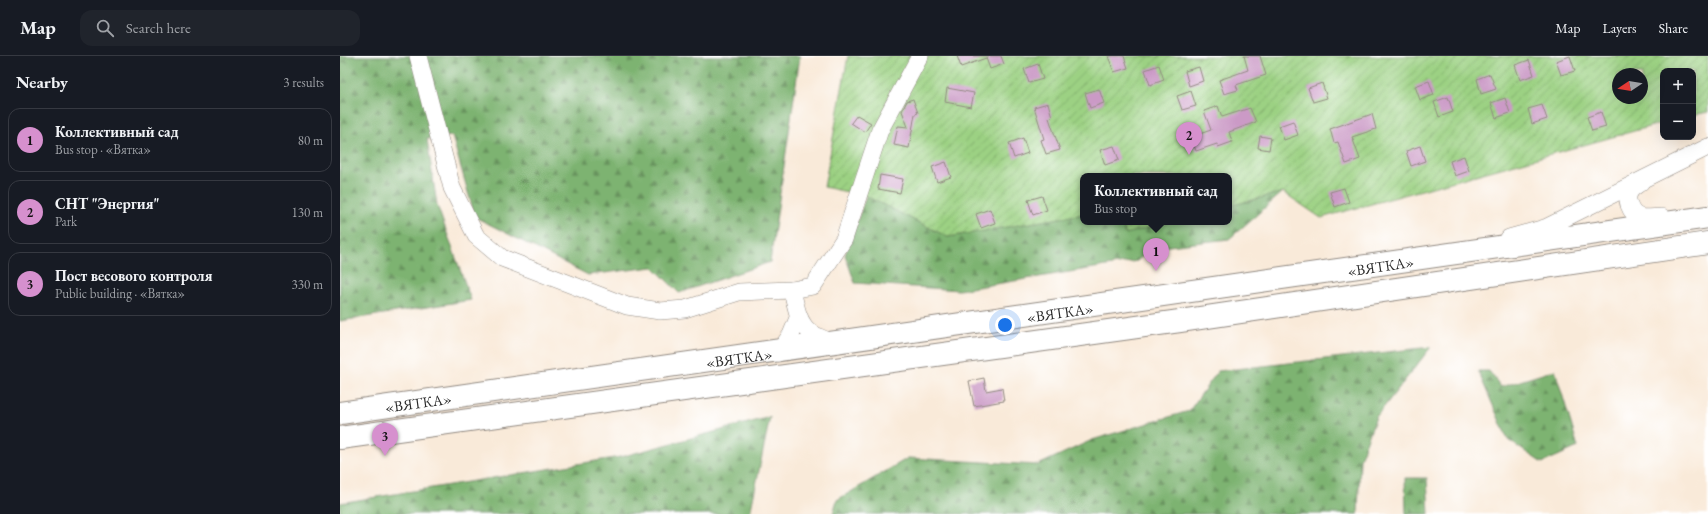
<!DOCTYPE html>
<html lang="en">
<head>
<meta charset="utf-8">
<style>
  :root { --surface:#171b24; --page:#20242c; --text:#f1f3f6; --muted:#9ea1a6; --line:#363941; --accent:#d690ce }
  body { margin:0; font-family:"EB Garamond",serif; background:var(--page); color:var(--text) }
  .controls { position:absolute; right:12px; top:12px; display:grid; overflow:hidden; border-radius:8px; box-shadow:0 4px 16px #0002 }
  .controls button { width:36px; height:36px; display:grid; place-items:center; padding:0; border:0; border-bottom:1px solid var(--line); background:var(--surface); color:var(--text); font:20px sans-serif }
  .compass { position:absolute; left:1272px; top:12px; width:36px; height:36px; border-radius:50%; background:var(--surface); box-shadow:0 4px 16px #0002; rotate:258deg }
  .you { position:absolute; left:665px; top:269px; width:14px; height:14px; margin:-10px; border:3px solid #fff; border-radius:50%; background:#1a73e8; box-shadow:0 0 0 6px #1a73e833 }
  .badge { display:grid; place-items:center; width:26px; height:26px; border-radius:50%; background:var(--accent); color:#111; font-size:13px; font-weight:700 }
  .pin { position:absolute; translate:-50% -33px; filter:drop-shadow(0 1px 2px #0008) }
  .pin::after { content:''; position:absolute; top:21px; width:14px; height:12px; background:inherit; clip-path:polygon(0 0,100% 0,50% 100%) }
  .popup { position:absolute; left:740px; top:117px; width:152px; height:52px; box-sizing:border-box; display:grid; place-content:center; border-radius:8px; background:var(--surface); filter:drop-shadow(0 1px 3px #0005); font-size:13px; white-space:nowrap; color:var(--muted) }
  .popup b { font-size:15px; color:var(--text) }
  .popup::after { content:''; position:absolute; left:50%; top:100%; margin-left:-8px; border:8px solid transparent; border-top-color:var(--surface) }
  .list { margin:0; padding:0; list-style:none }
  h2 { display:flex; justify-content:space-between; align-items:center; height:52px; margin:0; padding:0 16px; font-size:17px }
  h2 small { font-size:13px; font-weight:400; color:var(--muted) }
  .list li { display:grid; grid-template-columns:26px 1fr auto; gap:12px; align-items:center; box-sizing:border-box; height:64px; margin:0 8px 8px; padding:0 8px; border:1px solid var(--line); border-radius:12px }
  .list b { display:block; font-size:15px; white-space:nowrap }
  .list p { margin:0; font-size:13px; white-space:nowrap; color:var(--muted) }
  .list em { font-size:13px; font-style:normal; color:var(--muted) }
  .icon { flex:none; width:22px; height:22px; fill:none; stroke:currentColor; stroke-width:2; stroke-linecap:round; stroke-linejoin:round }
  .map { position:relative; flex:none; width:1368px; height:458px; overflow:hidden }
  header { display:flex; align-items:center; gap:24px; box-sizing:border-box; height:56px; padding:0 20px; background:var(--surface); border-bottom:1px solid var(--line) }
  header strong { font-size:19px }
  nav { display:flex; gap:22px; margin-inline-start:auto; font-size:14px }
  .search { width:280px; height:36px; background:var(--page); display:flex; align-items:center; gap:10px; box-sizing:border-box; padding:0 14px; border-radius:12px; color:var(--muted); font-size:15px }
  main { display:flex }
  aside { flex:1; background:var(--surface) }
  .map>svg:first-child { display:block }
</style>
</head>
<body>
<header>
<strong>Map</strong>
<div class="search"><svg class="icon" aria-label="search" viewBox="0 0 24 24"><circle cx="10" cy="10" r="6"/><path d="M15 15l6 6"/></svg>Search here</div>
<nav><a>Map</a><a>Layers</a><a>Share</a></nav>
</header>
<main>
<aside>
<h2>Nearby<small>3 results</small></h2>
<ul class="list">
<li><span class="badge">1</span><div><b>Коллективный сад</b><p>Bus stop · «Вятка»</p></div><em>80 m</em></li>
<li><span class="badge">2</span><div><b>СНТ &quot;Энергия&quot;</b><p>Park</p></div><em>130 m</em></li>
<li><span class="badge">3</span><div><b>Пост весового контроля</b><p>Public building · «Вятка»</p></div><em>330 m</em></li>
</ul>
</aside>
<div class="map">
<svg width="1368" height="458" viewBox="0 0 1368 458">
  <defs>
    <pattern id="forest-firs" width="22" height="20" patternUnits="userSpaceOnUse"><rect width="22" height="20" fill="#7db371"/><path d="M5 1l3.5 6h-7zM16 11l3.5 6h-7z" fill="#67925d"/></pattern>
    <pattern id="garden-furrows" width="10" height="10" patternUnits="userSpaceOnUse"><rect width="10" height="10" fill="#9cd183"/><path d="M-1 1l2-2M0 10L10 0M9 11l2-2" fill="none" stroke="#7faa6b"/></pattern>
  </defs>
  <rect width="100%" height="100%" fill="#fff"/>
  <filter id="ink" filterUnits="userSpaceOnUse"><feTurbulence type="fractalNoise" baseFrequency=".025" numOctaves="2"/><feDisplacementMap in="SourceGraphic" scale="8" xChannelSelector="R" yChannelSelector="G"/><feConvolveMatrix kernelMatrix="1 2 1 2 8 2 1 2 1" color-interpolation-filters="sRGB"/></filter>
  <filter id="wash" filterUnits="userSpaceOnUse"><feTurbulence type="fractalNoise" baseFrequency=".012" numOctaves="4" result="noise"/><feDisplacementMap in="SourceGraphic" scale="16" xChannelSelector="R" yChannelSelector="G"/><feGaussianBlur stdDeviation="0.9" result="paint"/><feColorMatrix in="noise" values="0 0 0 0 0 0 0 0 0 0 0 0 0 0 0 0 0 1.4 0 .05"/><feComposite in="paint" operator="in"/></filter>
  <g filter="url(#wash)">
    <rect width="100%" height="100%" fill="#f9ead9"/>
    <g fill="url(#forest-firs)" stroke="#546f4e">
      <path d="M 0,0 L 460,0 L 430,206 L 339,237 L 313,211 L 248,219 L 135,161 L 112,80 L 87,83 L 97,149 L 131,244 L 0,265 Z"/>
      <path d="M 943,136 L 889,183 L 812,192 L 797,205 L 619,234 L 515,227 L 505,199 L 526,140 L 608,181 L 743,158 L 743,166 L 783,166 L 785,178 L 829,166 L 889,166 L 889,150 Z"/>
      <path d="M 1091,291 L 1036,361 L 1020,403 L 1018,458 L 493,458 L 497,444 L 568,402 L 698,409 L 752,384 L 849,355 L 878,315 Z"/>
      <path d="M 1215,314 L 1238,391 L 1202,407 L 1168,384 L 1138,315 L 1149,315 L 1161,331 Z"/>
      <path d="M 430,361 L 410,458 L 0,458 L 0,447 L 280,401 Z"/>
      <path d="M 1065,422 L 1087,422 L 1089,458 L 1066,458 Z"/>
    </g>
    <g fill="url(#garden-furrows)" stroke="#647e57" fill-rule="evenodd">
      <path d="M 508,0 L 1368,0 L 1368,56 L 1353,59 L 1353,15 L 1323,15 L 1323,67 L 981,162 L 943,136 L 889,150 L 889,120 L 743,120 L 743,158 L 608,181 L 526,140 L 484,131 ZM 1278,18 L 1302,18 L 1302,42 L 1278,42 Z"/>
      <path d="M 783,166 L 829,166 L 785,178 Z"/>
    </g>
    <g id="blocks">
      <g fill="#cb9ac6">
        <path d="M 617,0 L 661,0 L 664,8 L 650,13 L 646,2 L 621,11 Z"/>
        <path d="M 768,0 L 784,0 L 788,12 L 774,16 Z"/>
        <path d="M 904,0 L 920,0 L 926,19 L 896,29 L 898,34 L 884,38 L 879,24 L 908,14 Z"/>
        <path d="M 1230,0 L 1235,15 L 1221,19 L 1216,5 Z"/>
        <path d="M 1189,4 L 1194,19 L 1180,24 L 1175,9 Z"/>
        <path d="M 698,8 L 703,23 L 689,27 L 684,13 Z"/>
        <path d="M 819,9 L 824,24 L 810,29 L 805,14 Z"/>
        <path d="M 859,11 L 863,25 L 849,30 L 845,15 Z"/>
        <path d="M 1150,18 L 1156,33 L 1141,38 L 1137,23 Z"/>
        <path d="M 1089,25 L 1094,39 L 1080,44 L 1075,30 Z"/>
        <path d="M 982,27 L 987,42 L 973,46 L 968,32 Z"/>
        <path d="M 607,32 L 634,37 L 631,51 L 605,46 Z"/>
        <path d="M 759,33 L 764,47 L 750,52 L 745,37 Z"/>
        <path d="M 851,35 L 856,50 L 842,54 L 837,40 Z"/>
        <path d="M 1108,41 L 1113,56 L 1099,61 L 1094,46 Z"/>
        <path d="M 1165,42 L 1170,57 L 1156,62 L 1151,47 Z"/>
        <path d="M 573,43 L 578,57 L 575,58 L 569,92 L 554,89 L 558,70 L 568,71 L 562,55 L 567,45 Z"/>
        <path d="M 708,47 L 712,61 L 709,62 L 720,94 L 706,98 L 701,84 L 704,83 L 694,51 Z"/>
        <path d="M 1202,49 L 1207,63 L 1192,68 L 1188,53 Z"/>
        <path d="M 878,50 L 882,61 L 910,52 L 916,66 L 889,76 L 892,86 L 878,91 L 877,88 L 856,95 L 851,81 L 871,74 L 864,55 Z"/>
        <path d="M 1261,56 L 1266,71 L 1252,75 L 1247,61 Z"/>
        <path d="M 1032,58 L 1036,73 L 1012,81 L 1020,103 L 1006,108 L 998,86 L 994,87 L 990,73 Z"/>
        <path d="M 517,59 L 531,67 L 525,76 L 511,67 Z"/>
        <path d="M 953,65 L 958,79 L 944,84 L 939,70 Z"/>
        <path d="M 920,80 L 931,82 L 929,94 L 918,92 Z"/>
        <path d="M 683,82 L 688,97 L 674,102 L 669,87 Z"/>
        <path d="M 774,90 L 779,104 L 765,109 L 760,94 Z"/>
        <path d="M 1080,90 L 1085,105 L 1071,110 L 1066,95 Z"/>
        <path d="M 1124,100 L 1129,115 L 1115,120 L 1110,105 Z"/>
        <path d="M 606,106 L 611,121 L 597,126 L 592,111 Z"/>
        <path d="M 540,119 L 563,123 L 560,137 L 538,133 Z"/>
        <path d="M 1004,132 L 1009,146 L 995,151 L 990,136 Z"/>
        <path d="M 702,140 L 707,154 L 693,159 L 688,144 Z"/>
        <path d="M 650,153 L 655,167 L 641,172 L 636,158 Z"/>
        <path d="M 644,322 L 646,335 L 662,332 L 664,345 L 634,350 L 629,325 Z"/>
      </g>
    </g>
  </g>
  <g filter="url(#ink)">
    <use href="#blocks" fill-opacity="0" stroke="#928a82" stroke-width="1"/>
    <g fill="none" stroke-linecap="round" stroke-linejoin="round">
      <g stroke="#928a82" stroke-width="18">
        <g id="minor">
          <path d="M 78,0 L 112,132 L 136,180 L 162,202 L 287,250 L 320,255 L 345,253 L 399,236 L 452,234 C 460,269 461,277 498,288"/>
          <path d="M 1301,126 C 1298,129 1293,131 1291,134 C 1284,142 1290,158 1300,161 C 1306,163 1315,161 1322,161"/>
          <path d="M 1169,182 L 1205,172 L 1368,91"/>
          <path d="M 452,234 L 473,230 L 504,183 L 540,74 L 580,0"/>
          <path d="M 438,297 L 451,279 L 458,262"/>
        </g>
      </g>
      <g stroke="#928a82" stroke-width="24">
        <g id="highway">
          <path id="s1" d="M 0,357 C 456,294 912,230 1368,161"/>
          <path d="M 0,382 L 840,265 L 1368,187"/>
        </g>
      </g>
      <use href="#minor" stroke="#fff" stroke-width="17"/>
      <use href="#highway" stroke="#fff" stroke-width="22"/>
    </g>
  </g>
  <g text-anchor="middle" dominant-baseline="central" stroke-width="3" stroke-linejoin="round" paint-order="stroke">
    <g font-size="15" fill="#2b2b2b" stroke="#fff">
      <text stroke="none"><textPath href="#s1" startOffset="1051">«ВЯТКА»</textPath></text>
      <text stroke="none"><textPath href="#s1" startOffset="727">«ВЯТКА»</textPath></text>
      <text stroke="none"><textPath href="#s1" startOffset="403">«ВЯТКА»</textPath></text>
      <text stroke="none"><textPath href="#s1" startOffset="79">«ВЯТКА»</textPath></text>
    </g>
  </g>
</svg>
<div class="controls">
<button>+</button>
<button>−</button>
</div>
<svg class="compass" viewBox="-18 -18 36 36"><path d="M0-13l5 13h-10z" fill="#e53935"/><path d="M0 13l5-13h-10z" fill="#9ea1a6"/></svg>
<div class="you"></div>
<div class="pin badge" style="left:816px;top:215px">1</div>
<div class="popup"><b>Коллективный сад</b>Bus stop</div>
<div class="pin badge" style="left:849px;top:99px">2</div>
<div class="pin badge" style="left:45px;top:400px">3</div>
</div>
</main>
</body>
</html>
